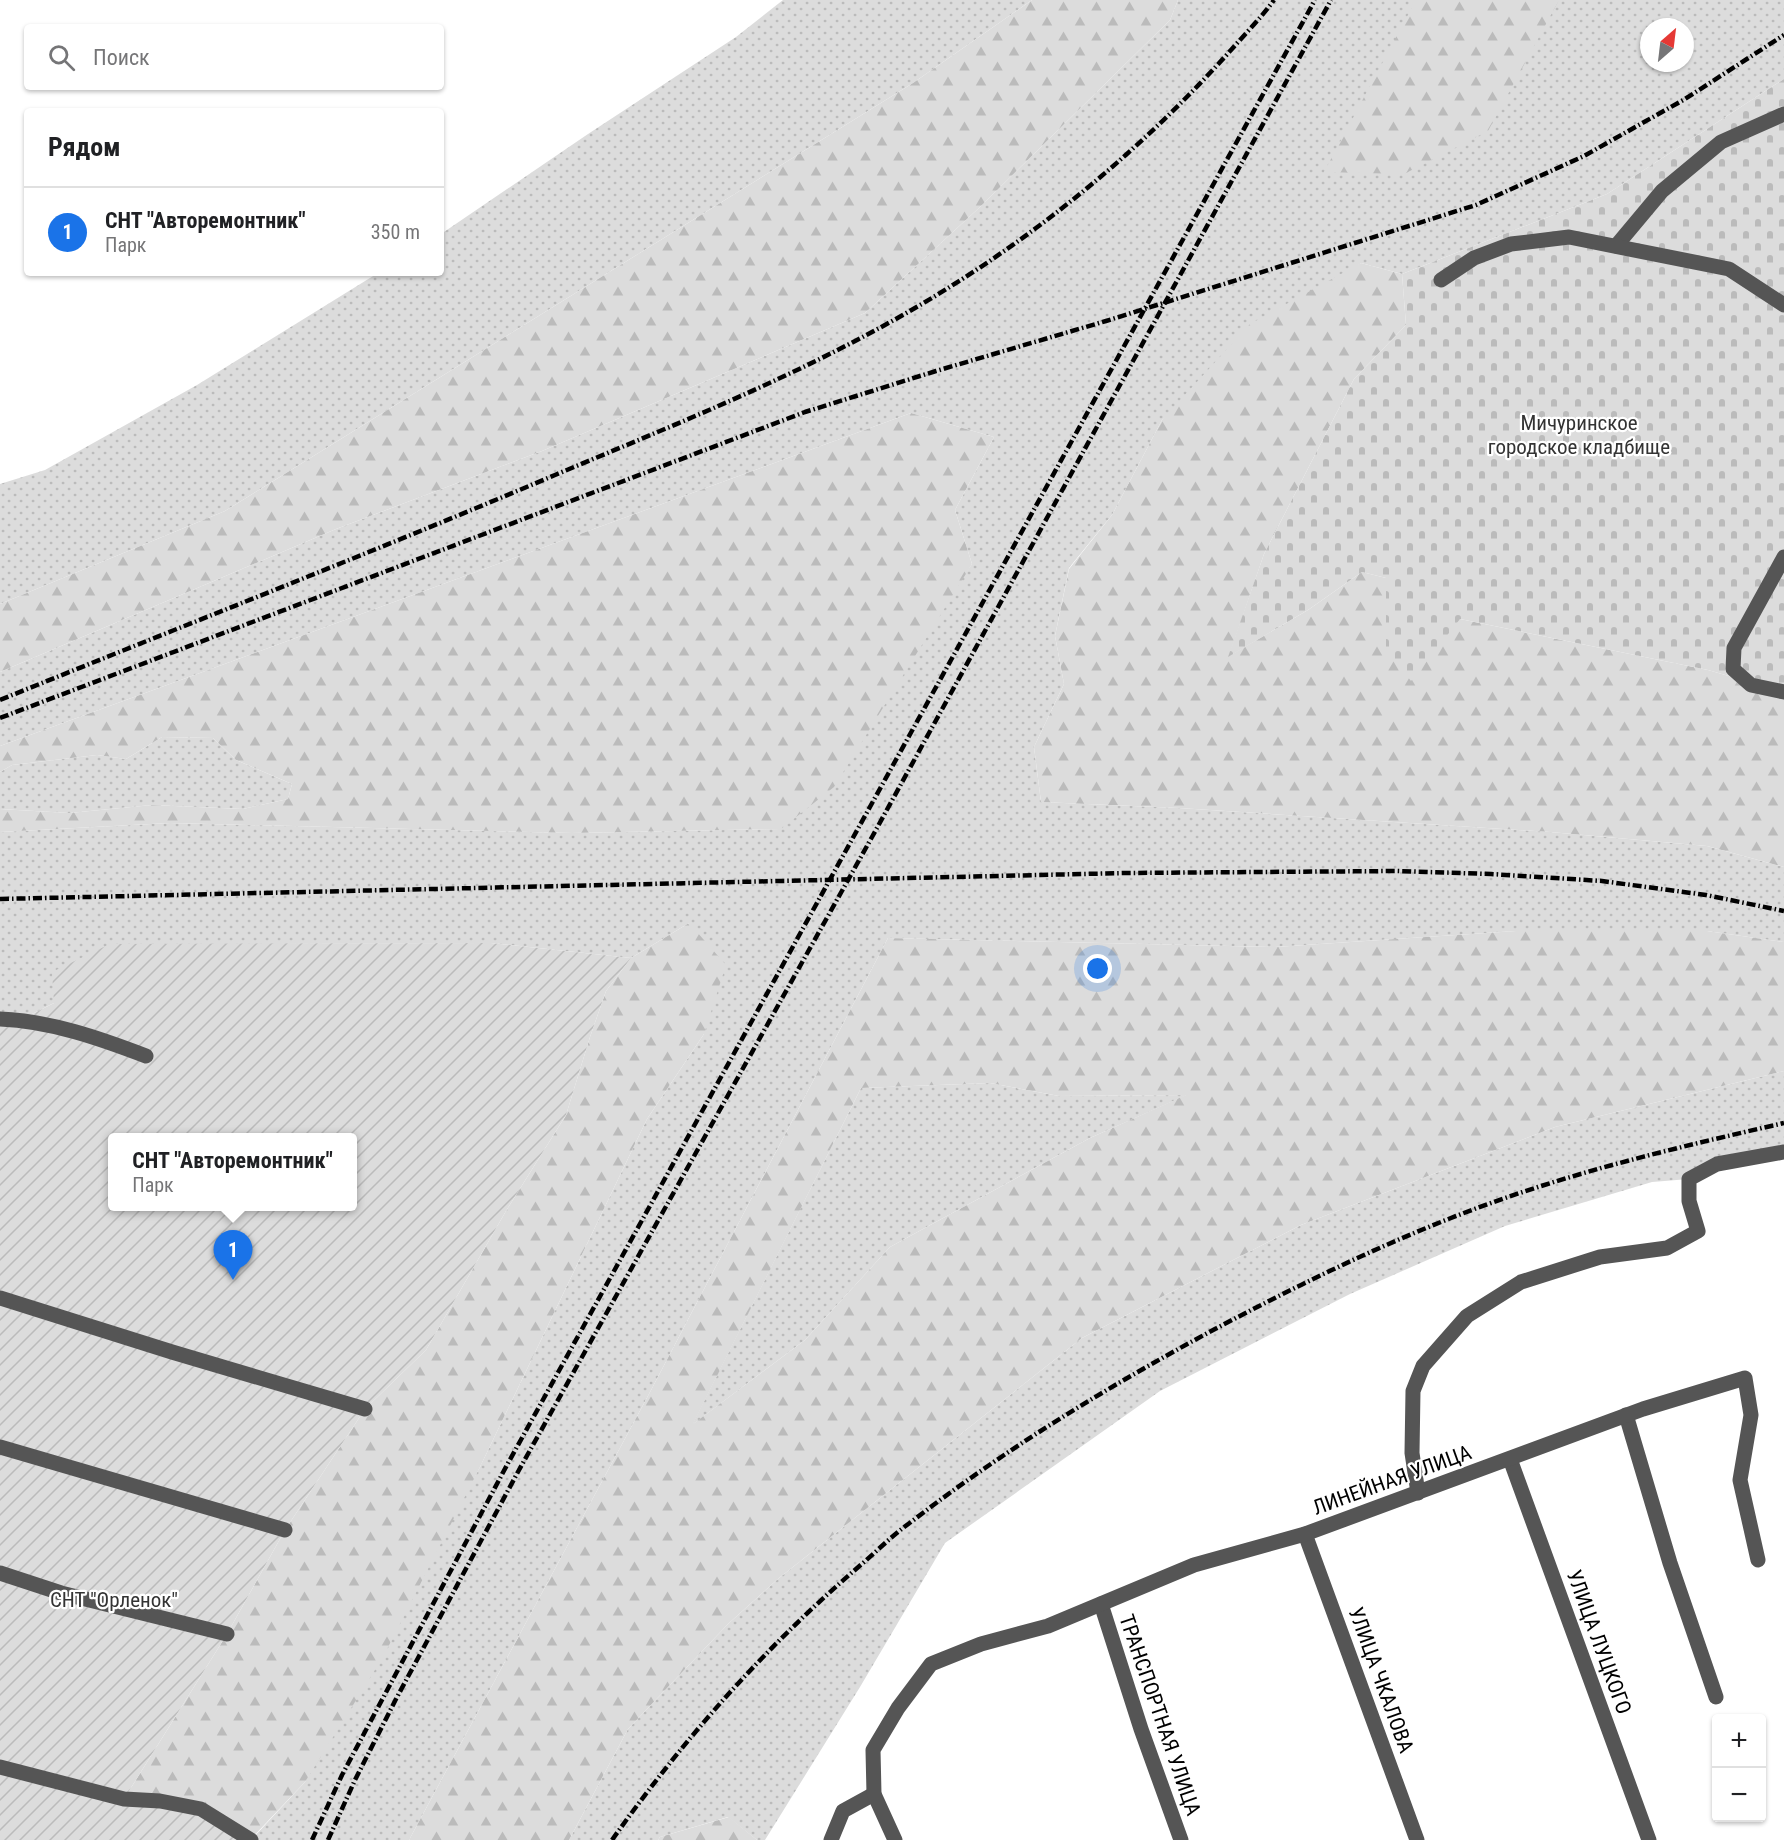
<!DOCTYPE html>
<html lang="ru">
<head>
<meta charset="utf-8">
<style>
  :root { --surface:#fff; --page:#f6f6f6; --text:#202124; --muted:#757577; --line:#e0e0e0; --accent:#1a73e8 }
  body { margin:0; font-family:"Roboto Condensed",sans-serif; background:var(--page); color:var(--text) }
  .controls { position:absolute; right:18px; bottom:18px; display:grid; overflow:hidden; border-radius:6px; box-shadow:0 2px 4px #0004 }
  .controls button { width:54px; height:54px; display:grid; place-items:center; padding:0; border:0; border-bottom:2px solid var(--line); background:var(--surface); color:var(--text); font:30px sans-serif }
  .compass { position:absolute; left:1640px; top:18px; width:54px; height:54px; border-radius:50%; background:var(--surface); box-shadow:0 2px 4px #0004; rotate:28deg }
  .you { position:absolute; left:1098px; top:969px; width:21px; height:21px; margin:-15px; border:4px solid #fff; border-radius:50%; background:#1a73e8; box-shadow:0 0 0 9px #1a73e833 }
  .badge { display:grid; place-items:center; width:39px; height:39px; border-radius:50%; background:var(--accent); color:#fff; font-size:20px; font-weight:700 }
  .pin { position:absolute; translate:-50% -50px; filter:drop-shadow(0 2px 3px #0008) }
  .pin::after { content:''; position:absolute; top:32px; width:21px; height:18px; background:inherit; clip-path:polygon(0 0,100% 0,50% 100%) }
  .popup { position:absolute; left:108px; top:1133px; width:249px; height:78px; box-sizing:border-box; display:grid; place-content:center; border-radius:6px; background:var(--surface); filter:drop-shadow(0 2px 4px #0005); font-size:20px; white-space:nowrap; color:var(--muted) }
  .popup b { font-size:22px; color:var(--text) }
  .popup::after { content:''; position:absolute; left:50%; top:100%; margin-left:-12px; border:12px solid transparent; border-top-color:var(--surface) }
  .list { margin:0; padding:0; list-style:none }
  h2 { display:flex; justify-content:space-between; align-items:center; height:78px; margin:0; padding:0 24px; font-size:26px }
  h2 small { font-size:20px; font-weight:400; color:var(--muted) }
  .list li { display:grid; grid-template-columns:39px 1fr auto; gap:18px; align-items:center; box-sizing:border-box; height:90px; padding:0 24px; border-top:2px solid var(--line) }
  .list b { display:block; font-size:22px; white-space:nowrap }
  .list p { margin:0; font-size:20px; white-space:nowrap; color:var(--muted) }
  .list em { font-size:20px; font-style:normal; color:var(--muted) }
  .icon { flex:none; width:33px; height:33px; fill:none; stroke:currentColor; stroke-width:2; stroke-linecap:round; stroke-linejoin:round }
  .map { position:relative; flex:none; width:1784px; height:1840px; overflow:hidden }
  .search { position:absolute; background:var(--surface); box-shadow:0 2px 4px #0004; left:24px; top:24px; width:420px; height:66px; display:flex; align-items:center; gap:15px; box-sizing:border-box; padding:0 21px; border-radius:6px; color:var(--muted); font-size:22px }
  .panel { position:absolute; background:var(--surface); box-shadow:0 2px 4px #0004; left:24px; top:108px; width:420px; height:168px; border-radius:6px }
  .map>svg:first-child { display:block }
</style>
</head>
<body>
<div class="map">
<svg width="1784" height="1840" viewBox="0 0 1784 1840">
  <defs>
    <pattern id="grass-dots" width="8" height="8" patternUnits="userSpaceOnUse" patternTransform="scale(1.5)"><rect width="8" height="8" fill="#dcdcdc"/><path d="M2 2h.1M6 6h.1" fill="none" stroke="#bbb" stroke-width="1.8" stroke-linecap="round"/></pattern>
    <pattern id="forest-firs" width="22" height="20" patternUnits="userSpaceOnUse" patternTransform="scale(1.5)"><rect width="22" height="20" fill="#dcdcdc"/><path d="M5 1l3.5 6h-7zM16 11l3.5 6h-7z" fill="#bbb"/></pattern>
    <pattern id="cemetery-stones" width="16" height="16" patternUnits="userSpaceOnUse" patternTransform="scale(1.5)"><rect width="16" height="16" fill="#dcdcdc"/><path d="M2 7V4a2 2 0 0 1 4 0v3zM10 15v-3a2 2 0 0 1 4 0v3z" fill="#bbb"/></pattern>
    <pattern id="garden-furrows" width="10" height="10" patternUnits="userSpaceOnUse" patternTransform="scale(1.5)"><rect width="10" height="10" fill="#dcdcdc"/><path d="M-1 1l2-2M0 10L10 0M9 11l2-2" fill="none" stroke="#bbb"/></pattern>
  </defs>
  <rect width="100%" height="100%" fill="#fff"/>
  <g fill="url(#grass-dots)" fill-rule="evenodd">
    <path d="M 783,0 L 1032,0 L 913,83 L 225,511 L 0,604 L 0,484 L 45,470 L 197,385 L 378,273 L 441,273 L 441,234 L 588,134 L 736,37 Z"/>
    <path d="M 1178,0 L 1784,0 L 1784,79 L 1607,194 L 1402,274 L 1361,263 L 1162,420 L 1112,515 L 1069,568 L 1055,636 L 1064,684 L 1034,747 L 1041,802 L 1179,808 L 1550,832 L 1707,846 L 1784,867 L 1784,942 L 1707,931 L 1516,931 L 1275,947 L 888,938 L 649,1394 L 409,1840 L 251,1840 L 305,1782 L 480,1467 L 647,1119 L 704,1034 L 689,923 L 631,958 L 491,943 L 273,944 L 54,1003 L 20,1020 L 0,1019 L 0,832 L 170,823 L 572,833 L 781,829 L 972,564 L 955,510 L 994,437 L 911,413 L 0,746 L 0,672 L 336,529 L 542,451 L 865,313 L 980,207 L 1170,20 ZM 1649,27 L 1685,27 L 1685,63 L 1649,63 Z"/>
    <path d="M 162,737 L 213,738 L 236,760 L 292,784 L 288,799 L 243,809 L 152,805 L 69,813 L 0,809 L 0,772 L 12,765 L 97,755 L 126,759 Z"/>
    <path d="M 1784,1071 L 1784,1152 L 1689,1179 L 1652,1182 L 1505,1226 L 1350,1294 L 1160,1391 L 945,1543 L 860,1687 L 765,1840 L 757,1840 L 728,1817 L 660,1837 L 658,1840 L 569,1840 L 628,1729 L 728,1624 L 779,1578 L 1082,1338 L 1301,1225 L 1555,1127 Z"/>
    <path d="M 990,1083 L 1059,1096 L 1187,1095 L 1090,1138 L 890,1247 L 805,1340 L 692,1425 L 861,1088 Z"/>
  </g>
  <g fill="url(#forest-firs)" fill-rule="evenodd">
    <path d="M 1032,0 L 1178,0 L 1170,20 L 980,207 L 865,313 L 542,451 L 336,529 L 0,672 L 0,604 L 225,511 L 913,83 Z"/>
    <path d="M 1416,0 L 1559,0 L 1488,131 L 1404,174 L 1324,172 Z"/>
    <path d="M 1361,263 L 1402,274 L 1406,325 L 1354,379 L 1264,554 L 1229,656 L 1308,610 L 1362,572 L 1386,578 L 1386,650 L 1460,619 L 1708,670 L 1784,692 L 1784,867 L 1707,846 L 1550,832 L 1179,808 L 1041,802 L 1034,747 L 1064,684 L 1055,636 L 1069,569 L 1112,515 L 1162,420 L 1250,324 Z"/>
    <path d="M 911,413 L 994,437 L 955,510 L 972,564 L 834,787 L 781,829 L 572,833 L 170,823 L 0,832 L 0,809 L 69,813 L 152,805 L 243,809 L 288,799 L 292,784 L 236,760 L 213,738 L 162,737 L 126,759 L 97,755 L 12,765 L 0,772 L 0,746 Z"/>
    <path d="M 689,923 L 726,965 L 704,1034 L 647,1119 L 480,1467 L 383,1657 L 305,1782 L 251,1839 L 124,1799 L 227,1634 L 285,1530 L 365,1409 L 426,1350 L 506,1211 L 566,1115 L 590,1037 L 606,991 L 631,958 Z"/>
    <path d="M 1516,931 L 1707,931 L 1784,942 L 1784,1071 L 1555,1127 L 1301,1225 L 1082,1338 L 779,1578 L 728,1624 L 628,1729 L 569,1840 L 409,1840 L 649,1394 L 888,938 L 1275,947 ZM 990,1083 L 1059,1096 L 1186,1095 L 1090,1138 L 890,1247 L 805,1340 L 693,1424 L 861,1088 Z"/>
    <path d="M 729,1817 L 757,1840 L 658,1840 L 660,1837 Z"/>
  </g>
  <path fill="url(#cemetery-stones)" d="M 1784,79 L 1784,692 L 1708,670 L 1460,619 L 1411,681 L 1386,650 L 1386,578 L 1362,572 L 1308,610 L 1228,657 L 1264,554 L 1354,379 L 1406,325 L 1402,274 L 1607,194 Z"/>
  <path fill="url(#garden-furrows)" fill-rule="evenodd" d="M 491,943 L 631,958 L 606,991 L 590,1037 L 566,1115 L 506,1211 L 426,1350 L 365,1409 L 285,1530 L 227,1634 L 124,1799 L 201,1809 L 251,1840 L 0,1840 L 0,1019 L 20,1020 L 54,1003 L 52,972 L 110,944 ZM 113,1138 L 353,1138 L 353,1206 L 113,1206 Z"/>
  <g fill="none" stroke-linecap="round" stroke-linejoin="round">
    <g stroke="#555" stroke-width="15">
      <path d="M 1616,246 L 1662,191 L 1721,142 L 1784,114"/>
      <path d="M 1441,280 L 1474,258 L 1511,244 L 1569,237 L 1729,269 L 1784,305"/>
      <path d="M 1784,557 L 1734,648 L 1733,669 L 1751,685 L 1784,692"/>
      <path d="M 0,1019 C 50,1021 99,1038 146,1056"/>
      <path d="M 0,1298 L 172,1352 L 365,1409"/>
      <path d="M 1626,1415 L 1670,1563 L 1716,1697"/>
      <path d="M 0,1447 L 285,1530"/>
      <path d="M 1510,1459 L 1649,1840"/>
      <path d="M 1418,1493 L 1412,1453 L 1413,1391 L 1423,1366 L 1467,1316 L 1521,1282 L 1600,1257 L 1667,1248 L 1698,1231 L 1689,1201 L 1689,1179 L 1717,1164 L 1784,1152"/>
      <path d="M 1305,1534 L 1417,1840"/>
      <path d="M 0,1573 L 61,1593 L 227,1634"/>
      <path d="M 1101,1604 L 1141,1729 L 1181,1840"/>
      <path d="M 0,1767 L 124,1799 L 160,1801 L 201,1809 L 251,1840"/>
      <path d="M 831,1840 L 843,1811 L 874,1794"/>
      <path d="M 895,1840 L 874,1794 L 873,1750 L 898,1708 L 931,1664 L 981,1644 L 1048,1626 L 1194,1565 L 1305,1534 L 1643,1409 L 1745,1378 L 1751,1415 L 1740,1480 L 1758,1560"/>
    </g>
    <g stroke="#000" stroke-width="4.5" stroke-dasharray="9 3 1.5 3" stroke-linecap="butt">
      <path d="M 0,700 C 185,625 371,553 555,475 C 662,430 770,387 872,332 C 1007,260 1129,164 1231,50 C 1245,34 1261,18 1274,0"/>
      <path d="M 0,718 L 805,412 L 936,371 L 1106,321 L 1476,205 L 1584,156 L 1685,99 L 1784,35"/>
      <path d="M 0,899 L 1126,873 L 1396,871 L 1491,874 L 1602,881 L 1706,895 L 1784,911"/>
      <path d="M 312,1840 L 342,1775 L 507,1465 L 1315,0"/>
      <path d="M 328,1840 L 355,1780 L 396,1699 L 519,1470 L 872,837 L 1331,0"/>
      <path d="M 612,1840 C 685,1737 767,1645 863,1563 C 879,1549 894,1534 911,1522 C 1007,1448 1109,1386 1215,1329 C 1319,1274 1425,1223 1538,1187 C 1619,1161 1701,1142 1784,1123"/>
    </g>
  </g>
  <g text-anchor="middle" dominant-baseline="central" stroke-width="4.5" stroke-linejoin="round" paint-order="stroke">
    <g font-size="21" fill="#333" stroke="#fff">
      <text x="1579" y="423">Мичуринское<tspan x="1579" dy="24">городское кладбище</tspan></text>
      <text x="114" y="1600">СНТ "Орленок"</text>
    </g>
    <g font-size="21" fill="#000" stroke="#fff">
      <text transform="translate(1392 1480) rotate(-20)">ЛИНЕЙНАЯ УЛИЦА</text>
      <text transform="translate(1599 1642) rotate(70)">УЛИЦА ЛУЦКОГО</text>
      <text transform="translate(1381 1680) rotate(70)">УЛИЦА ЧКАЛОВА</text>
      <text transform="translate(1160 1715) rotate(71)">ТРАНСПОРТНАЯ УЛИЦА</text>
    </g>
  </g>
</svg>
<div class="controls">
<button>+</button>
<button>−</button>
</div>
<svg class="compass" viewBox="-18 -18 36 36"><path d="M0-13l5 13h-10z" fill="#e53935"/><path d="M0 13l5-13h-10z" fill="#757577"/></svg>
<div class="you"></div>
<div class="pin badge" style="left:233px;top:1280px">1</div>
<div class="popup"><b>СНТ &quot;Авторемонтник&quot;</b>Парк</div>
<div class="search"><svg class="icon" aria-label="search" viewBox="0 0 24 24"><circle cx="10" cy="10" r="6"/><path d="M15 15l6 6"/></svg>Поиск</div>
<section class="panel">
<h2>Рядом<small></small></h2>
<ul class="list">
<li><span class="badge">1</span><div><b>СНТ &quot;Авторемонтник&quot;</b><p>Парк</p></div><em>350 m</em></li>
</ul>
</section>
</div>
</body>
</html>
